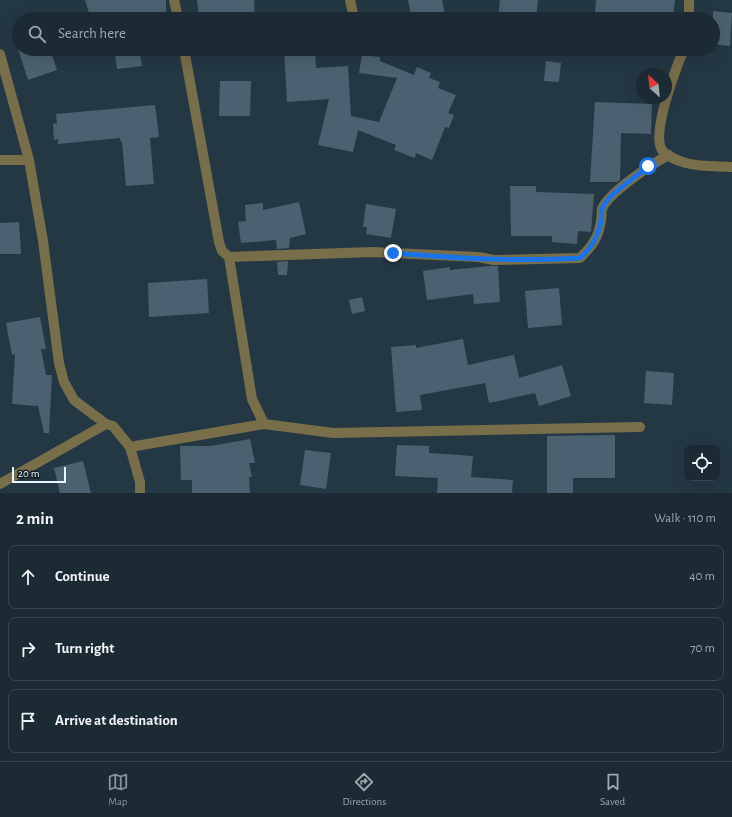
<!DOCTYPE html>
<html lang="en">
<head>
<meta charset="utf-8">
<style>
  :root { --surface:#1b2a33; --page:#24323b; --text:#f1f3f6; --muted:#a0a7ac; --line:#39464e; --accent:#8c9099 }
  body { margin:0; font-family:"Alegreya Sans",sans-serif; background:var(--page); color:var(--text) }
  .controls { position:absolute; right:12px; bottom:12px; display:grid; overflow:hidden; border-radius:8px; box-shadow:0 4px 16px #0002 }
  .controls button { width:36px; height:36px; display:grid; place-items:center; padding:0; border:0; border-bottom:1px solid var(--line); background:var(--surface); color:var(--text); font:20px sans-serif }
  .compass { position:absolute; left:636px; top:68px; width:36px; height:36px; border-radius:50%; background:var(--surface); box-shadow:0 4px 16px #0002; rotate:333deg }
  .scale { position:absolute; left:12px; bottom:10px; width:54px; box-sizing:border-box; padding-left:4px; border:2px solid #e9f5fe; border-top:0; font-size:11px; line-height:14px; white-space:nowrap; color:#e9f5fe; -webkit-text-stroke:3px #151e24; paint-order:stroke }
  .stop { position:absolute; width:12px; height:12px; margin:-9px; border:3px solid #1a73e8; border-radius:50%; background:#fff }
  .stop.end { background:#1a73e8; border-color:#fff; box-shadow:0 1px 4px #0008 }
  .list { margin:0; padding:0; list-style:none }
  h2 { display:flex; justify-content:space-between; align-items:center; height:52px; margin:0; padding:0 16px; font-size:17px }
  h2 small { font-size:13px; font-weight:400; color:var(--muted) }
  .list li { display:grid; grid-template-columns:26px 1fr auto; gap:12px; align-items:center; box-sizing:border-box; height:64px; margin:0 8px 8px; padding:0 8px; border:1px solid var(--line); border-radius:8px }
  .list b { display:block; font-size:15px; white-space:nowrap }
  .list em { font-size:13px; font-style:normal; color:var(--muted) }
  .icon { flex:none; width:22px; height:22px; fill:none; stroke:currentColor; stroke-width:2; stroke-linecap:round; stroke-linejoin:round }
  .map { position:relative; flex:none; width:732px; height:493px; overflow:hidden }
  .search { position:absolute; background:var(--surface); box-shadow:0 4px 16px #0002; left:12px; right:12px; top:12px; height:44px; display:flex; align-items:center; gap:10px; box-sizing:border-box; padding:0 14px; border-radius:22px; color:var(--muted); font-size:15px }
  .sheet { height:268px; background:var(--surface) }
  nav { display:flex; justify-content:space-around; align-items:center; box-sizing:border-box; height:56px; border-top:1px solid var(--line); background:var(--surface); font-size:11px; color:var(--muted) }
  nav a { display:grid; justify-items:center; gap:2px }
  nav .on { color:var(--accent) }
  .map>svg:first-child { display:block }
</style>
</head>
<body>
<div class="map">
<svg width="732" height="493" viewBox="0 0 732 493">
  <rect width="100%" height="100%" fill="#243844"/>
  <g fill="#4c616f">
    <path d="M 85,0 L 166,0 L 166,19 L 135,19 L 135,13 L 117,19 L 91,19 Z"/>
    <path d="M 197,0 L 254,0 L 255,19 L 199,19 Z"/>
    <path d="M 408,0 L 442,0 L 446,19 L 412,19 Z"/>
    <path d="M 500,0 L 538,0 L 536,19 L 498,19 Z"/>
    <path d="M 596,0 L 675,0 L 673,19 L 639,19 L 595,14 Z"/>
    <path d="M 713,11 L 732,13 L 730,46 L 713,44 Z"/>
    <path d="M 18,49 L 50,49 L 57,70 L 28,80 Z"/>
    <path d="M 114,49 L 139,49 L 142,66 L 117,69 Z"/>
    <path d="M 284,49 L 315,49 L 316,68 L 348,66 L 351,116 L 379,122 L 397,78 L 359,73 L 362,55 L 380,57 L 380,61 L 414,75 L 417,67 L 431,73 L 429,78 L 440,82 L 438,88 L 456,95 L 448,113 L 454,115 L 449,128 L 445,127 L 432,160 L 416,153 L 415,158 L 394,150 L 396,145 L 358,130 L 353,152 L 318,145 L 329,99 L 287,102 Z"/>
    <path d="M 546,61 L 561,63 L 559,82 L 544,81 Z"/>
    <path d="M 220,81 L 251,81 L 250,116 L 219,116 Z"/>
    <path d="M 595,102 L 652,104 L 651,134 L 621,133 L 620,180 L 617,182 L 590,182 Z"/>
    <path d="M 155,105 L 159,137 L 150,138 L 154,184 L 126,186 L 122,142 L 121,142 L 120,138 L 58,144 L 58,139 L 54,140 L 53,124 L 57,123 L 56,114 Z"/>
    <path d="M 510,186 L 536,186 L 536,192 L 594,194 L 591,232 L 578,231 L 577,244 L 552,242 L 552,236 L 511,236 Z"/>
    <path d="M 299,202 L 306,234 L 290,238 L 289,248 L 277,249 L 276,240 L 241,243 L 238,222 L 246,221 L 245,205 L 263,203 L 263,210 Z"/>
    <path d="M 366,204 L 396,209 L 391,238 L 366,234 L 367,227 L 363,227 Z"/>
    <path d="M 19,222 L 21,254 L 0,254 L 0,223 Z"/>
    <path d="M 288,261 L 287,275 L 278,275 L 277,262 Z"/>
    <path d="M 491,266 L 498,266 L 500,302 L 474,304 L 473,294 L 427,300 L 423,271 L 450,267 L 450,270 Z"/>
    <path d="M 207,279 L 209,313 L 149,317 L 148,283 Z"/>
    <path d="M 559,288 L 562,325 L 528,328 L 525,291 Z"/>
    <path d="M 362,297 L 365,311 L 352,314 L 349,300 Z"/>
    <path d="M 40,317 L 46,349 L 41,349 L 46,375 L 52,375 L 49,433 L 44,433 L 38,406 L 12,404 L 15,354 L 12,355 L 6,323 Z"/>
    <path d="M 463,339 L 468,365 L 514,355 L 519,378 L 562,365 L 571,396 L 539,406 L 535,393 L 489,403 L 485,383 L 420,395 L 422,410 L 396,412 L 391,347 L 416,345 L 416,348 Z"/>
    <path d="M 646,371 L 674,373 L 672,405 L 644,403 Z"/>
    <path d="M 615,435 L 615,478 L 573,478 L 573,493 L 547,493 L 547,436 Z"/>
    <path d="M 250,439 L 255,463 L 249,463 L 252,477 L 249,477 L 250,493 L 192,493 L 192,480 L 181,480 L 180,446 L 211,446 Z"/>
    <path d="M 397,445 L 429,446 L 429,453 L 473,456 L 471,477 L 513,480 L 512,493 L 437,493 L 438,478 L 395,476 Z"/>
    <path d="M 305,450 L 331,453 L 326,489 L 300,485 Z"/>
    <path d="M 83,461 L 91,493 L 60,493 L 54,468 Z"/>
  </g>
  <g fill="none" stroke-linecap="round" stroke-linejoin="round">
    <g stroke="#796e4a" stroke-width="10">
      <path d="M 174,0 L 178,19"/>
      <path d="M 350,0 L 354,19"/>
      <path d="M 689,0 L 689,19"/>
      <path d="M 184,49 L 219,242 L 222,251 L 229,257 L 372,252 L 478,257 L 494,260 L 580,258 C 592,246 598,239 601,221 C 602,218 601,213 602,209 C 608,193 653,163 669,155"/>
      <path d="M 684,49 C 676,68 651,133 662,150 C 666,156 679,161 686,163 C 700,167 718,166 732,167"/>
      <path d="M 0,54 L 29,160 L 43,241 L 59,363 L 64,382 L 74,400 L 106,424 L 113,426 L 130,447 L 140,482 L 140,493"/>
      <path d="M 0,160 L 29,160"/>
      <path d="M 229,257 L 252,399 L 264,424 L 333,433 L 640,427"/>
      <path d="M 130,447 L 264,424"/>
      <path d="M 0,484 L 106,424"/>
    </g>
  </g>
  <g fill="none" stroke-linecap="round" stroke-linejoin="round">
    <path stroke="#1a73e8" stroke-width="5" d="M 393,253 C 455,258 517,262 580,258 C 592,247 598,237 601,221 C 602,217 601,212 602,209 C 609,192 635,179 648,166"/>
  </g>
</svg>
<div class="controls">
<button><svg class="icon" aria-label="locate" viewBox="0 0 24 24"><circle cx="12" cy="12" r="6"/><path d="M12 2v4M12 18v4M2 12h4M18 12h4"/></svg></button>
</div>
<svg class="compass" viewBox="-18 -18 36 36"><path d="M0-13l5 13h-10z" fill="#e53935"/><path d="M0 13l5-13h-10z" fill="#a0a7ac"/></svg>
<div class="scale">20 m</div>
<div class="stop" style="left:648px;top:166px"></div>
<div class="stop end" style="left:393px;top:253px"></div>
<div class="search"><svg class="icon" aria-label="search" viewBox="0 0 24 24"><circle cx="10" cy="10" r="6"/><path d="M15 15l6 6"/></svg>Search here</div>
</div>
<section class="sheet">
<h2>2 min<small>Walk · 110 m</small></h2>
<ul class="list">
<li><svg class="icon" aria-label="ahead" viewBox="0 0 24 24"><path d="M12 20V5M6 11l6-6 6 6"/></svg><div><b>Continue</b></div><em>40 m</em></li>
<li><svg class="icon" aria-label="right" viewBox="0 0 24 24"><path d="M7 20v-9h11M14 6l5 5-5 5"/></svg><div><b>Turn right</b></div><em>70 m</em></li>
<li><svg class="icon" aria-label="arrive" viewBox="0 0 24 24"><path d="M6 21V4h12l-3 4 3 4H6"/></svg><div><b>Arrive at destination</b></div></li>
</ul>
</section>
<nav>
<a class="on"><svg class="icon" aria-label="map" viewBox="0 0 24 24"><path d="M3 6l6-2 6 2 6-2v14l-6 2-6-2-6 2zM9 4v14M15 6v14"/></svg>Map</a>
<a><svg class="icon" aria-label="directions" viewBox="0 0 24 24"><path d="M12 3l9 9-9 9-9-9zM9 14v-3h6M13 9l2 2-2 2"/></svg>Directions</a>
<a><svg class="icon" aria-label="saved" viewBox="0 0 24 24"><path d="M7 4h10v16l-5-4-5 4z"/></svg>Saved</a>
</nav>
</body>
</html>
